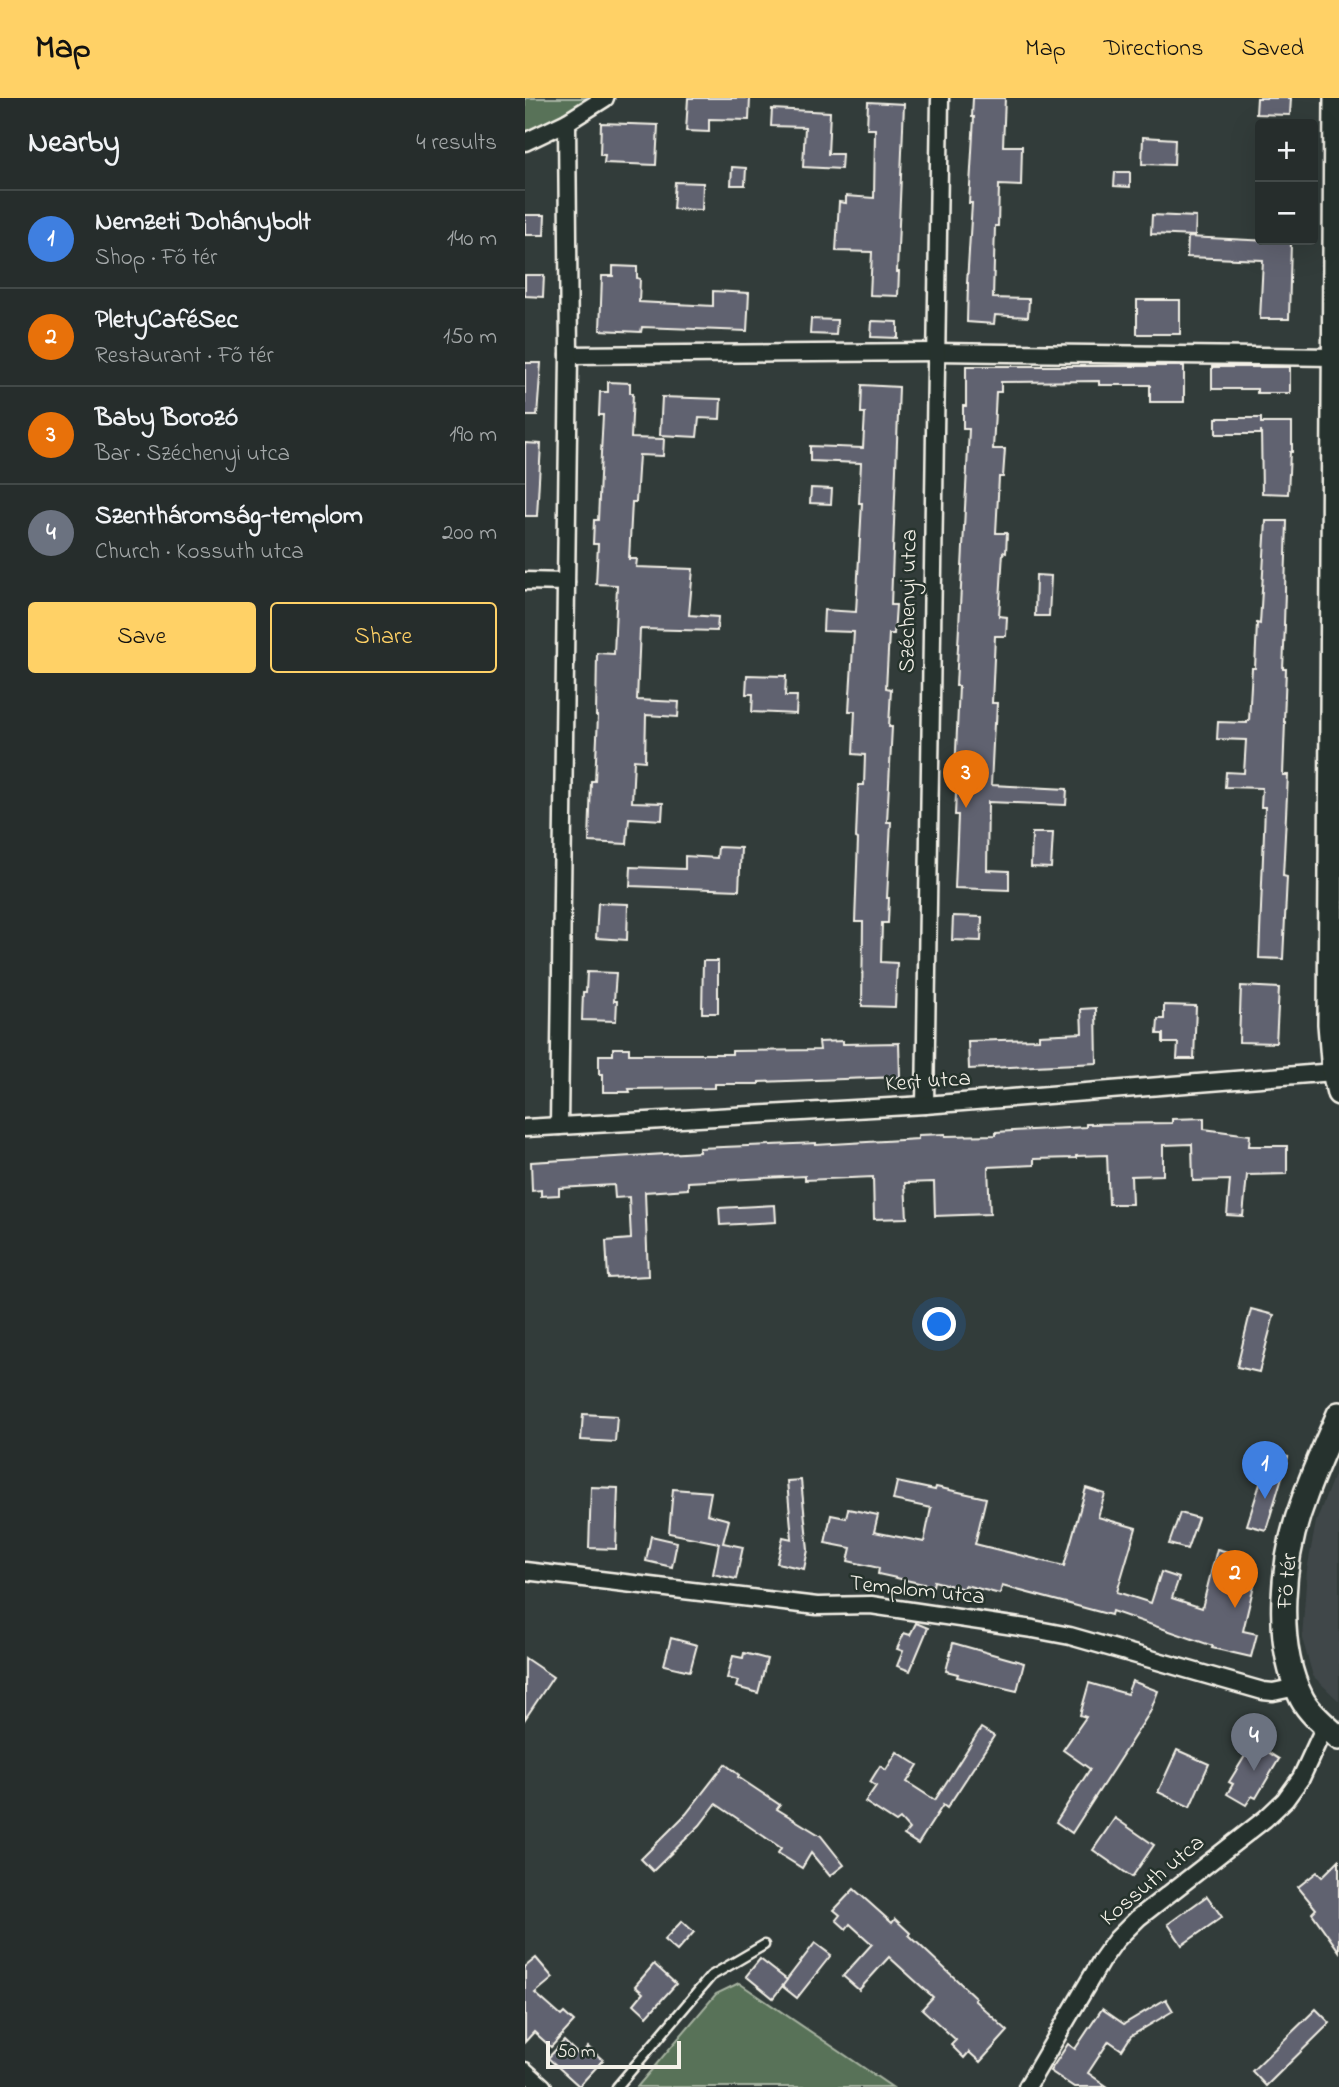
<!DOCTYPE html>
<html lang="en">
<head>
<meta charset="utf-8">
<style>
  :root { --surface:#262d2c; --page:#2e3534; --text:#f1f3f6; --muted:#a4a8a9; --line:#424948; --accent:#ffd166 }
  body { margin:0; font-family:"Indie Flower",sans-serif; background:var(--page); color:var(--text) }
  .controls { position:absolute; right:21px; top:21px; display:grid; overflow:hidden; border-radius:7px; box-shadow:0 7px 28px #0002 }
  .controls button { width:63px; height:63px; display:grid; place-items:center; padding:0; border:0; border-bottom:2px solid var(--line); background:var(--surface); color:var(--text); font:35px sans-serif }
  .scale { position:absolute; left:21px; bottom:18px; width:135px; box-sizing:border-box; padding-left:7px; border:4px solid #f4f1e8; border-top:0; font-size:19px; line-height:24px; white-space:nowrap; color:#f4f1e8; -webkit-text-stroke:5px #26332d; paint-order:stroke }
  .you { position:absolute; left:415px; top:1227px; width:24px; height:24px; margin:-18px; border:5px solid #fff; border-radius:50%; background:#1a73e8; box-shadow:0 0 0 10px #1a73e833 }
  .badge { display:grid; place-items:center; width:46px; height:46px; border-radius:50%; background:var(--accent); color:#fff; font-size:23px; font-weight:700 }
  .pin { position:absolute; translate:-50% -58px; filter:drop-shadow(0 2px 4px #0008) }
  .pin::after { content:''; position:absolute; top:37px; width:24px; height:21px; background:inherit; clip-path:polygon(0 0,100% 0,50% 100%) }
  .list { margin:0; padding:0; list-style:none }
  h2 { display:flex; justify-content:space-between; align-items:center; height:91px; margin:0; padding:0 28px; font-size:30px }
  h2 small { font-size:23px; font-weight:400; color:var(--muted) }
  .list li { display:grid; grid-template-columns:46px 1fr auto; gap:21px; align-items:center; box-sizing:border-box; height:98px; padding:0 28px; border-top:2px solid var(--line) }
  .list b { display:block; font-size:26px; white-space:nowrap }
  .list p { margin:0; font-size:23px; white-space:nowrap; color:var(--muted) }
  .list em { font-size:23px; font-style:normal; color:var(--muted) }
  .actions { display:flex; gap:14px; padding:21px 28px }
  .actions a { flex:1; padding:16px 0; border:2px solid var(--accent); border-radius:7px; text-align:center; font-size:24px; color:var(--accent) }
  .actions .main { background:var(--accent); color:#111 }
  .map { position:relative; flex:none; width:814px; height:1989px; overflow:hidden }
  header { display:flex; align-items:center; gap:42px; box-sizing:border-box; height:98px; padding:0 35px; background:var(--accent); color:#111 }
  header strong { font-size:33px }
  nav { display:flex; gap:38px; margin-inline-start:auto; font-size:24px }
  main { display:flex }
  aside { flex:1; background:var(--surface) }
  .map>svg:first-child { display:block }
</style>
</head>
<body>
<header>
<strong>Map</strong>
<nav><a>Map</a><a>Directions</a><a>Saved</a></nav>
</header>
<main>
<aside>
<h2>Nearby<small>4 results</small></h2>
<ul class="list">
<li><span class="badge" style="background:#3f7fe0">1</span><div><b>Nemzeti Dohánybolt</b><p>Shop · Fő tér</p></div><em>140 m</em></li>
<li><span class="badge" style="background:#e8710a">2</span><div><b>PletyCaféSec</b><p>Restaurant · Fő tér</p></div><em>150 m</em></li>
<li><span class="badge" style="background:#e8710a">3</span><div><b>Baby Borozó</b><p>Bar · Széchenyi utca</p></div><em>190 m</em></li>
<li><span class="badge" style="background:#6b7280">4</span><div><b>Szentháromság-templom</b><p>Church · Kossuth utca</p></div><em>200 m</em></li>
</ul>
<div class="actions"><a class="main">Save</a><a>Share</a></div>
</aside>
<div class="map">
<svg width="814" height="1989" viewBox="0 0 814 1989">
  <rect width="100%" height="100%" fill="#323c3a"/>
  <filter id="ink" filterUnits="userSpaceOnUse"><feTurbulence type="fractalNoise" baseFrequency=".0143" numOctaves="2"/><feDisplacementMap in="SourceGraphic" scale="14" xChannelSelector="R" yChannelSelector="G"/><feConvolveMatrix kernelMatrix="1 2 1 2 8 2 1 2 1" color-interpolation-filters="sRGB"/></filter>
  <g filter="url(#ink)">
    <path fill="#40474a" d="M 814,1364 L 814,1603 L 788,1578 L 777,1540 L 782,1472 L 791,1424 Z"/>
    <g fill="#587258" stroke="#a6b2a0" stroke-width="2">
      <path d="M 0,0 L 89,0 L 0,43 Z"/>
      <path d="M 214,1885 L 367,1989 L 112,1989 L 191,1896 Z"/>
    </g>
    <g fill="#60626f" stroke="#f4f1e8" stroke-width="2">
      <path d="M 163,0 L 225,0 L 224,22 L 184,21 L 184,34 L 161,33 Z"/>
      <path d="M 448,0 L 480,0 L 478,48 L 497,48 L 496,88 L 474,87 L 473,128 L 470,128 L 468,200 L 504,201 L 503,219 L 470,217 L 469,226 L 442,224 L 443,185 L 442,185 L 447,105 L 444,105 L 449,19 L 447,19 Z"/>
      <path d="M 732,0 L 766,0 L 765,17 L 731,16 Z"/>
      <path d="M 343,4 L 379,6 L 372,174 L 374,174 L 373,198 L 345,197 L 347,154 L 311,153 L 314,104 L 321,105 L 321,98 L 349,100 L 350,31 L 342,31 Z"/>
      <path d="M 247,11 L 305,14 L 303,56 L 317,56 L 316,71 L 278,69 L 280,29 L 246,28 Z"/>
      <path d="M 76,25 L 133,27 L 131,67 L 79,65 L 80,57 L 75,57 Z"/>
      <path d="M 618,39 L 650,41 L 649,67 L 617,66 Z"/>
      <path d="M 207,69 L 221,70 L 220,87 L 206,87 Z"/>
      <path d="M 590,74 L 605,74 L 605,89 L 589,88 Z"/>
      <path d="M 150,84 L 178,85 L 177,112 L 148,111 Z"/>
      <path d="M 0,117 L 20,117 L 19,137 L 0,137 Z"/>
      <path d="M 627,117 L 671,119 L 670,138 L 626,136 Z"/>
      <path d="M 663,139 L 766,144 L 764,221 L 735,221 L 738,162 L 662,159 Z"/>
      <path d="M 88,168 L 112,169 L 112,180 L 115,181 L 114,204 L 188,208 L 188,193 L 224,195 L 222,233 L 117,229 L 116,234 L 75,232 L 77,178 L 88,178 Z"/>
      <path d="M 0,177 L 19,177 L 18,199 L 0,198 Z"/>
      <rect x="612" y="202" width="43" height="34"/>
      <path d="M 286,221 L 312,222 L 311,237 L 285,236 Z"/>
      <path d="M 347,223 L 373,224 L 373,240 L 346,239 Z"/>
      <path d="M 0,265 L 16,265 L 12,318 L 0,318 Z"/>
      <path d="M 441,268 L 659,268 L 659,304 L 625,304 L 625,287 L 574,287 L 574,283 L 476,284 L 476,294 L 471,294 L 468,351 L 480,351 L 478,379 L 474,379 L 471,435 L 482,435 L 481,455 L 478,454 L 474,518 L 482,519 L 481,538 L 470,538 L 467,605 L 472,605 L 471,626 L 469,625 L 466,687 L 542,691 L 541,707 L 463,704 L 462,772 L 484,773 L 484,792 L 430,790 L 433,717 L 430,717 L 432,675 L 430,675 L 434,588 L 431,588 L 444,331 L 438,331 L 438,308 L 441,308 Z"/>
      <path d="M 687,269 L 765,269 L 765,295 L 732,295 L 732,291 L 687,291 Z"/>
      <path d="M 83,284 L 105,285 L 105,295 L 108,295 L 106,340 L 139,341 L 138,358 L 114,357 L 111,404 L 107,404 L 104,461 L 112,461 L 111,469 L 168,471 L 164,517 L 193,519 L 192,533 L 115,531 L 112,602 L 154,604 L 153,619 L 121,617 L 120,663 L 109,662 L 107,704 L 138,705 L 137,722 L 104,720 L 102,746 L 64,744 L 66,683 L 70,683 L 73,618 L 71,618 L 72,555 L 89,556 L 92,487 L 71,486 L 73,446 L 68,446 L 69,422 L 73,422 L 76,355 L 78,317 L 74,317 L 75,294 L 83,294 Z"/>
      <path d="M 337,287 L 374,289 L 366,507 L 371,507 L 369,536 L 364,536 L 361,590 L 366,591 L 364,629 L 367,629 L 362,724 L 366,724 L 362,800 L 364,800 L 363,825 L 357,825 L 356,864 L 372,865 L 370,909 L 337,908 L 338,824 L 330,824 L 333,741 L 331,740 L 333,687 L 339,687 L 340,657 L 328,656 L 330,613 L 324,613 L 329,534 L 298,533 L 299,512 L 331,514 L 337,405 L 334,405 L 336,365 L 285,363 L 285,348 L 338,350 L 340,315 L 336,315 Z"/>
      <path d="M 137,299 L 196,301 L 195,321 L 174,320 L 172,339 L 135,337 Z"/>
      <path d="M 691,320 L 736,320 L 736,325 L 767,325 L 767,354 L 765,354 L 763,396 L 737,395 L 736,332 L 736,336 L 691,336 Z"/>
      <path d="M 0,345 L 16,346 L 12,418 L 0,418 Z"/>
      <path d="M 286,390 L 307,391 L 306,406 L 285,405 Z"/>
      <path d="M 741,423 L 762,423 L 759,527 L 760,527 L 758,571 L 761,571 L 759,624 L 760,624 L 758,677 L 763,677 L 758,778 L 762,779 L 758,861 L 734,860 L 740,709 L 736,709 L 737,690 L 700,689 L 701,674 L 719,675 L 721,642 L 692,641 L 693,624 L 722,625 L 722,623 L 724,623 L 727,570 L 730,570 L 732,525 L 735,526 Z"/>
      <path d="M 511,477 L 526,478 L 524,518 L 510,518 Z"/>
      <path d="M 222,577 L 261,578 L 260,598 L 272,598 L 271,616 L 227,614 L 228,596 L 221,596 Z"/>
      <path d="M 507,735 L 528,735 L 526,770 L 506,769 Z"/>
      <path d="M 193,749 L 216,750 L 214,792 L 105,788 L 106,769 L 160,771 L 160,758 L 192,760 Z"/>
      <path d="M 73,805 L 103,806 L 102,842 L 71,840 Z"/>
      <path d="M 428,818 L 457,819 L 456,843 L 427,842 Z"/>
      <path d="M 178,863 L 193,863 L 193,915 L 177,915 Z"/>
      <path d="M 62,874 L 91,875 L 89,903 L 92,903 L 91,923 L 57,922 L 58,894 L 61,894 Z"/>
      <path d="M 716,888 L 754,890 L 751,945 L 714,944 Z"/>
      <path d="M 639,907 L 671,908 L 669,961 L 652,961 L 653,945 L 638,945 L 638,936 L 632,936 L 633,921 L 639,921 Z"/>
      <path d="M 571,910 L 572,965 L 444,971 L 443,943 L 514,941 L 514,937 L 557,935 L 556,911 Z"/>
      <path d="M 318,943 L 318,946 L 374,945 L 375,979 L 234,984 L 234,986 L 190,986 L 190,990 L 104,991 L 105,994 L 78,994 L 78,976 L 74,976 L 74,957 L 88,957 L 88,950 L 104,950 L 104,956 L 207,956 L 207,953 L 295,952 L 294,944 Z"/>
      <path d="M 679,1020 L 679,1031 L 725,1037 L 724,1048 L 762,1048 L 762,1076 L 722,1077 L 718,1118 L 702,1117 L 705,1082 L 668,1083 L 667,1046 L 638,1047 L 638,1077 L 606,1078 L 607,1106 L 584,1106 L 582,1057 L 551,1058 L 551,1060 L 509,1061 L 509,1067 L 463,1069 L 465,1116 L 410,1118 L 409,1084 L 380,1085 L 382,1120 L 349,1121 L 348,1079 L 280,1082 L 280,1078 L 163,1084 L 163,1091 L 120,1094 L 123,1178 L 83,1180 L 81,1143 L 106,1141 L 104,1099 L 90,1100 L 89,1087 L 34,1090 L 34,1097 L 16,1098 L 16,1092 L 7,1093 L 6,1064 L 174,1054 L 174,1050 L 291,1045 L 291,1047 L 393,1041 L 393,1037 L 420,1036 L 420,1038 L 471,1037 L 471,1034 L 561,1029 L 561,1026 L 647,1025 L 647,1021 Z"/>
      <path d="M 250,1107 L 251,1124 L 195,1127 L 194,1110 Z"/>
      <path d="M 726,1211 L 749,1217 L 734,1274 L 712,1269 Z"/>
      <path d="M 58,1316 L 92,1318 L 90,1344 L 56,1342 Z"/>
      <path d="M 745,1354 L 763,1359 L 741,1432 L 722,1427 Z"/>
      <path d="M 276,1382 L 283,1452 L 279,1471 L 252,1465 L 258,1439 L 267,1441 L 262,1383 Z"/>
      <path d="M 372,1384 L 410,1392 L 411,1389 L 461,1400 L 450,1446 L 539,1468 L 561,1390 L 580,1396 L 573,1419 L 611,1430 L 592,1494 L 626,1505 L 636,1474 L 654,1480 L 647,1500 L 677,1510 L 692,1451 L 707,1455 L 701,1480 L 729,1487 L 718,1533 L 732,1536 L 726,1559 L 687,1550 L 688,1548 L 587,1513 L 586,1517 L 477,1488 L 475,1496 L 440,1487 L 439,1491 L 409,1483 L 408,1488 L 353,1476 L 354,1470 L 323,1463 L 326,1450 L 300,1445 L 306,1417 L 321,1420 L 323,1411 L 353,1417 L 349,1434 L 399,1444 L 406,1410 L 368,1402 Z"/>
      <path d="M 66,1389 L 93,1390 L 91,1451 L 64,1450 Z"/>
      <path d="M 148,1391 L 186,1394 L 182,1416 L 204,1422 L 198,1445 L 218,1449 L 211,1481 L 188,1476 L 194,1445 L 144,1435 Z"/>
      <path d="M 655,1415 L 673,1420 L 662,1451 L 644,1446 Z"/>
      <path d="M 126,1438 L 152,1444 L 147,1469 L 121,1463 Z"/>
      <path d="M 391,1525 L 403,1530 L 385,1573 L 372,1568 L 378,1553 L 372,1551 L 379,1535 L 385,1537 Z"/>
      <path d="M 146,1540 L 172,1547 L 165,1573 L 139,1567 Z"/>
      <path d="M 428,1545 L 499,1565 L 492,1593 L 432,1579 L 433,1576 L 421,1573 Z"/>
      <path d="M 219,1555 L 242,1561 L 233,1595 L 211,1589 L 213,1583 L 202,1580 L 208,1558 L 218,1560 Z"/>
      <path d="M 0,1560 L 28,1579 L 0,1621 Z"/>
      <path d="M 607,1583 L 633,1593 L 625,1614 L 547,1735 L 531,1724 L 565,1671 L 538,1652 L 561,1619 L 555,1617 L 564,1585 L 602,1596 Z"/>
      <path d="M 456,1630 L 469,1638 L 422,1710 L 418,1707 L 393,1746 L 379,1737 L 384,1731 L 375,1721 L 371,1724 L 340,1704 L 351,1688 L 345,1684 L 355,1668 L 361,1672 L 372,1654 L 393,1667 L 382,1684 L 410,1702 Z"/>
      <path d="M 728,1645 L 754,1661 L 731,1700 L 727,1698 L 721,1707 L 702,1696 L 708,1686 L 704,1684 Z"/>
      <path d="M 652,1652 L 684,1666 L 665,1709 L 633,1694 Z"/>
      <path d="M 200,1666 L 214,1677 L 213,1679 L 255,1707 L 252,1711 L 296,1738 L 319,1767 L 305,1778 L 286,1755 L 277,1770 L 253,1755 L 256,1750 L 191,1706 L 175,1727 L 128,1773 L 116,1761 L 161,1716 Z"/>
      <path d="M 590,1720 L 629,1747 L 607,1779 L 568,1752 Z"/>
      <path d="M 814,1762 L 814,1853 L 787,1815 L 791,1811 L 773,1789 L 792,1774 L 797,1779 Z"/>
      <path d="M 329,1791 L 367,1825 L 370,1821 L 385,1835 L 384,1837 L 451,1900 L 449,1902 L 483,1933 L 455,1964 L 444,1954 L 439,1960 L 426,1947 L 431,1942 L 397,1911 L 408,1899 L 364,1859 L 334,1892 L 318,1878 L 347,1846 L 325,1826 L 321,1831 L 311,1822 L 315,1817 L 309,1812 Z"/>
      <path d="M 682,1798 L 697,1819 L 657,1847 L 643,1826 Z"/>
      <path d="M 157,1823 L 169,1834 L 152,1853 L 139,1842 Z"/>
      <path d="M 290,1845 L 306,1857 L 272,1900 L 257,1888 Z"/>
      <path d="M 11,1860 L 28,1880 L 10,1895 L 36,1918 L 39,1915 L 49,1924 L 26,1949 L 9,1934 L 0,1944 L 0,1869 Z"/>
      <path d="M 235,1861 L 262,1882 L 248,1900 L 221,1878 Z"/>
      <path d="M 129,1866 L 151,1886 L 122,1918 L 109,1906 L 118,1895 L 110,1888 Z"/>
      <path d="M 641,1901 L 648,1913 L 606,1938 L 597,1952 L 584,1943 L 563,1975 L 583,1989 L 549,1989 L 525,1973 L 543,1946 L 550,1951 L 577,1911 L 599,1926 Z"/>
      <path d="M 791,1911 L 805,1925 L 741,1988 L 727,1973 Z"/>
      <path d="M 39,1943 L 55,1958 L 63,1949 L 78,1962 L 54,1988 L 23,1960 Z"/>
    </g>
    <g fill="none" stroke-linecap="round" stroke-linejoin="round">
      <g stroke="#f4f1e8" stroke-width="13">
        <path id="service" d="M 92,1989 L 186,1878 L 239,1847"/>
      </g>
      <g stroke="#f4f1e8" stroke-width="21">
        <g id="minor">
          <path d="M 0,44 L 42,24 L 80,0"/>
          <path d="M 44,257 L 410,254 L 809,259"/>
          <path d="M 0,483 L 41,484"/>
          <path d="M 400,1007 L 415,0"/>
          <path d="M 34,1028 L 44,257 L 42,24"/>
          <path d="M 0,1030 L 400,1007 L 809,974"/>
          <path d="M 0,1473 L 292,1508 L 346,1507 L 508,1531 L 545,1538 L 738,1593 L 748,1594 L 772,1589"/>
          <path d="M 0,1973 L 18,1989"/>
          <path d="M 502,1989 L 576,1863 L 591,1842 L 613,1820 L 740,1721 L 760,1702 L 776,1680 L 800,1628"/>
        </g>
      </g>
      <g stroke="#f4f1e8" stroke-width="28">
        <g id="secondary">
          <path d="M 811,0 L 805,926 L 809,974 L 814,995"/>
          <path d="M 814,1316 C 802,1344 789,1372 779,1401 C 757,1458 748,1545 777,1601 C 785,1616 802,1629 814,1640"/>
        </g>
      </g>
      <use href="#service" stroke="#26332d" stroke-width="8"/>
      <use href="#minor" stroke="#26332d" stroke-width="16"/>
      <use href="#secondary" stroke="#26332d" stroke-width="23"/>
    </g>
  </g>
  <g text-anchor="middle" dominant-baseline="central" stroke-width="5" stroke-linejoin="round" paint-order="stroke">
    <g font-size="23" fill="#f4f1e8" stroke="#26332d">
      <text transform="translate(384 503) rotate(-89)">Széchenyi utca</text>
      <text transform="translate(403 984) rotate(-4)">Kert utca</text>
      <text transform="translate(763 1483) rotate(-85)">Fő tér</text>
      <text transform="translate(392 1493) rotate(6)">Templom utca</text>
      <text transform="translate(628 1783) rotate(-40)">Kossuth utca</text>
    </g>
  </g>
</svg>
<div class="controls">
<button>+</button>
<button>−</button>
</div>
<div class="scale">50 m</div>
<div class="you"></div>
<div class="pin badge" style="left:740px;top:1401px;background:#3f7fe0">1</div>
<div class="pin badge" style="left:710px;top:1510px;background:#e8710a">2</div>
<div class="pin badge" style="left:441px;top:710px;background:#e8710a">3</div>
<div class="pin badge" style="left:729px;top:1673px;background:#6b7280">4</div>
</div>
</main>
</body>
</html>
